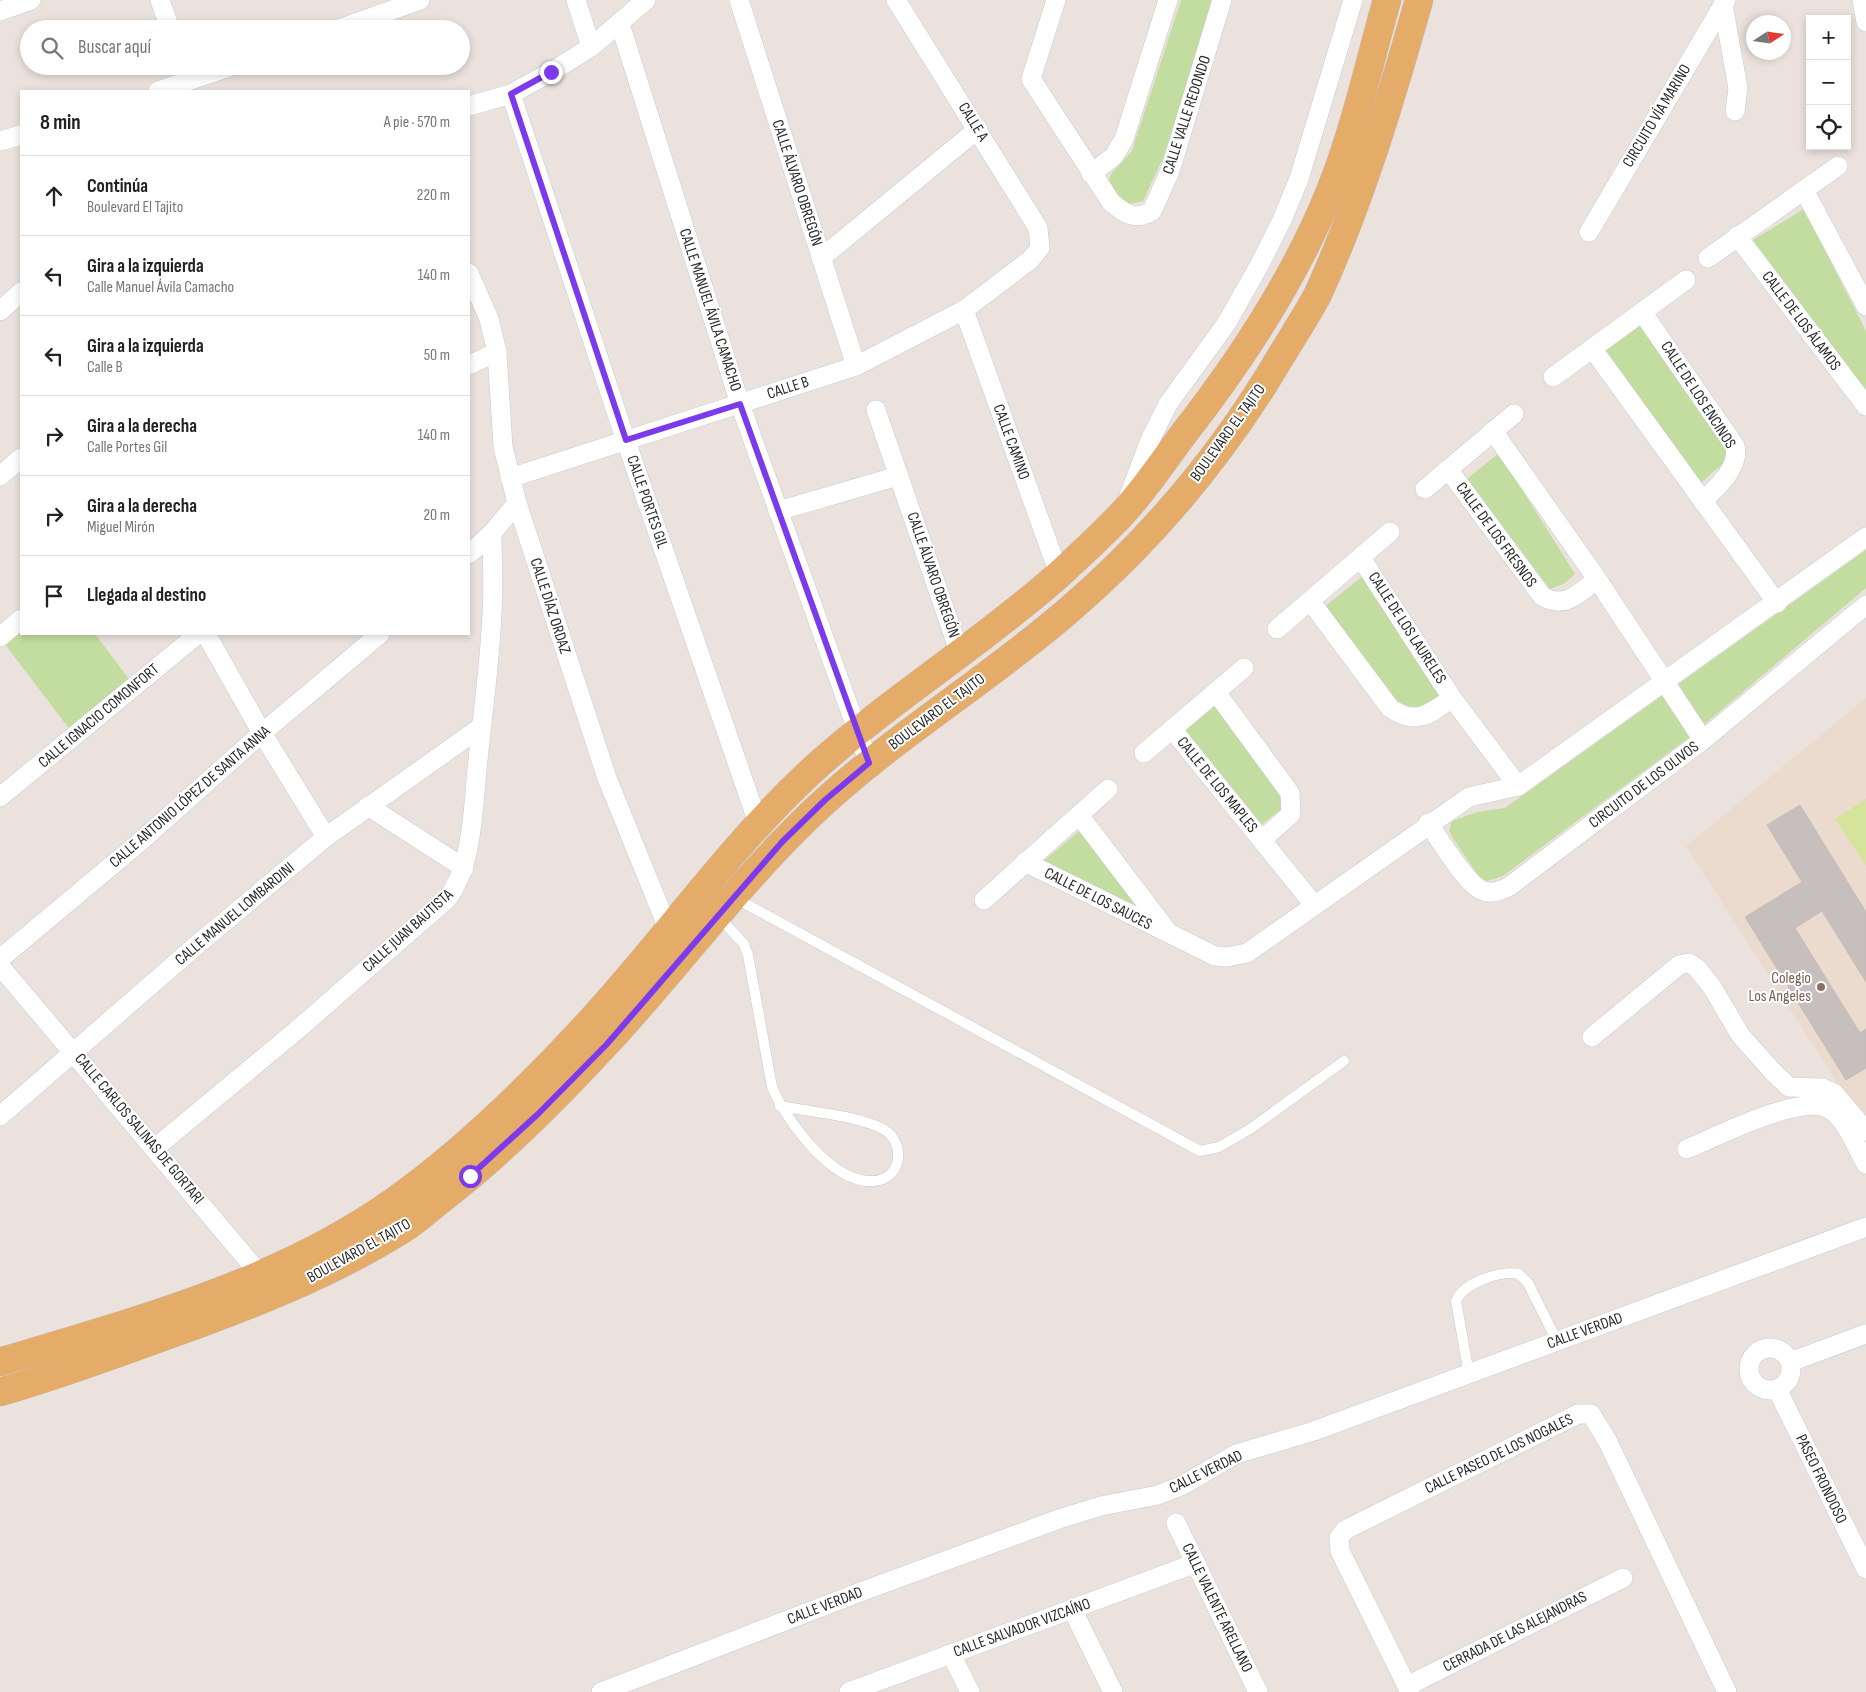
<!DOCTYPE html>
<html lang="es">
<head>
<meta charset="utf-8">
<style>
  :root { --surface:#fff; --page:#f2f2f2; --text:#222; --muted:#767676; --line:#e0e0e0 }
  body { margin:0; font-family:"Sofia Sans Condensed",sans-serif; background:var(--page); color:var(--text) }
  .controls { position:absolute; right:15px; top:15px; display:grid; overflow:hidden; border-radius:0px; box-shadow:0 2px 8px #0003 }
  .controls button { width:45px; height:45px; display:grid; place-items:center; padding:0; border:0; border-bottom:1px solid var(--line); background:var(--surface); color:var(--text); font:25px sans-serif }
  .compass { position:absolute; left:1746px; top:15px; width:45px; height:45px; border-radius:50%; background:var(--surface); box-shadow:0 2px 8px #0003; rotate:78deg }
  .stop { position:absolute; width:15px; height:15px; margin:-11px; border:4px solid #7c3aed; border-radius:50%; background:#fff }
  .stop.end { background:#7c3aed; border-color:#fff; box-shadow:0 1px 5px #0008 }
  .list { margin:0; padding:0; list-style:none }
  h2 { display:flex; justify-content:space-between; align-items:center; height:65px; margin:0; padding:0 20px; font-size:21px }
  h2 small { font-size:16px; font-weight:400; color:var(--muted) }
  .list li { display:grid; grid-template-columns:32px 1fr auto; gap:15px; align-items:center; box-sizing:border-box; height:80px; padding:0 20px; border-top:1px solid var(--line) }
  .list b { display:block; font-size:19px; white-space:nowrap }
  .list p { margin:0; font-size:16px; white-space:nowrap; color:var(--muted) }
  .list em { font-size:16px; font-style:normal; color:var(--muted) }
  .icon { flex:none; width:28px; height:28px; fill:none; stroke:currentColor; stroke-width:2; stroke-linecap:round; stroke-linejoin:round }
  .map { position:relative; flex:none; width:1866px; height:1692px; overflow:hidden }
  .search { position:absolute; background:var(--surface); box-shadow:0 2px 8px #0003; left:20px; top:20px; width:450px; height:55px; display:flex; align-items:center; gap:12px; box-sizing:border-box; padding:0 18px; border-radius:28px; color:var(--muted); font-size:19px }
  .panel { position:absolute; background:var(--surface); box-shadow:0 2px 8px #0003; left:20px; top:90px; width:450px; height:545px; border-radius:0px }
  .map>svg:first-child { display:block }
</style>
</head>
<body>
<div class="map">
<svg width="1866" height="1692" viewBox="0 0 1866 1692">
  <rect width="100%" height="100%" fill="#ebe2dd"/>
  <path fill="#ebdbce" d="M 1866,698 L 1866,1128 L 1686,846 Z"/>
  <g fill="#c2dd9f">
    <path d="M 1181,0 L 1216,0 L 1163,158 L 1143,201 L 1129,204 L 1118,200 L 1112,191 L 1109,179 L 1112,173 L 1132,151 Z"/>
    <path d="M 1804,209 L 1866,331 L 1866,391 L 1753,240 Z"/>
    <path d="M 1642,322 L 1728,444 L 1731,457 L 1698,485 L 1598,353 Z"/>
    <path d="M 1499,453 L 1575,574 L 1565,583 L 1550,589 L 1467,479 Z"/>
    <path d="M 1866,550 L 1866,588 L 1687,739 L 1503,876 L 1487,881 L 1480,878 L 1452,837 L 1449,830 L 1452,821 L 1477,812 L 1505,808 Z"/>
    <path d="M 1364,575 L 1446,697 L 1425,711 L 1398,705 L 1323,608 Z"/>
    <path d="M 21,629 L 21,634 L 95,634 L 132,683 L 71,731 L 4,643 Z"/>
    <path d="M 1215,699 L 1282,795 L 1284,807 L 1261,825 L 1181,729 Z"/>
    <path d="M 1084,827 L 1154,920 L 1039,865 Z"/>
  </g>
  <path fill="#d5e39b" d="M 1866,799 L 1866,866 L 1835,819 Z"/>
  <path fill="#c6bfbd" stroke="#c6bdb7" d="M 1800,805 L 1866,912 L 1866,982 L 1822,911 L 1795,928 L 1860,1033 L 1866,1029 L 1866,1068 L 1846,1080 L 1745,917 L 1802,882 L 1767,825 Z"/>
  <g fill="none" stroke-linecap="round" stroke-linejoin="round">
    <g stroke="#c5cbd2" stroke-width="11">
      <g id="service">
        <path d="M 735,898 L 1200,1151 L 1219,1147 L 1250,1129 L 1344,1061"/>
        <path d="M 718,916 L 744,944 L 748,955 L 772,1087 C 786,1120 832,1184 873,1181 C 903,1180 907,1140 881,1128 C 853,1115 811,1112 780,1106"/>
        <path d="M 1469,1374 L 1456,1301 C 1463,1283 1501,1270 1519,1274 L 1528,1283 L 1557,1341"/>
      </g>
    </g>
    <g stroke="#c5cbd2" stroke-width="20">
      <g id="minor">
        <path d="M 160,0 L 170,29"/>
        <path d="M 576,0 L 591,47"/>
        <path d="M 739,0 L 856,366"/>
        <path d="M 1056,0 L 1031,79 L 1111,202 C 1125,214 1135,221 1152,211 L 1170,171 L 1222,0"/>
        <path d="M 1862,0 L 1866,22"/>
        <path d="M 1723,5 L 1738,88 L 1735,111"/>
        <path d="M 0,11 L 31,0"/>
        <path d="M 620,24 L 740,404 L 869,763"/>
        <path d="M 339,29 L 420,0"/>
        <path d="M 158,91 L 232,66"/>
        <path d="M 511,94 L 626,441 L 758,823"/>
        <path d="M 469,106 L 511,94 L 551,72 L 591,47 L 646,0"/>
        <path d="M 0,141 L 21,135"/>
        <path d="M 1091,174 L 1114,156 L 1124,139 L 1168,0"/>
        <path d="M 1804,190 L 1866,306"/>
        <path d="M 1589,232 L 1726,0"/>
        <path d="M 1737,236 L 1866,406"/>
        <path d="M 821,258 L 978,129"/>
        <path d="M 1708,258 L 1838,166"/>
        <path d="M 469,273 L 489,319 L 497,352 L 503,447 L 517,503 L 607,778 L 669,931"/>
        <path d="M 964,310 L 1059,574"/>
        <path d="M 0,311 L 21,292"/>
        <path d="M 1642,312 L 1735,446 C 1740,469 1716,487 1703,502"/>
        <path d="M 1592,348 L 1777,603"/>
        <path d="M 469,365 L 497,352"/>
        <path d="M 1553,377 L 1686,280"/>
        <path d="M 876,410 L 960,654"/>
        <path d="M 1493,431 L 1597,579 L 1703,740"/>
        <path d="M 1448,469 L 1542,596 C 1564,610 1580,593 1597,579"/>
        <path d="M 0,476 L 21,458"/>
        <path d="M 510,478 L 856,366 L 964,310 L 1030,260 L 1040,248 L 1038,228 L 896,0"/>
        <path d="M 1425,489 L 1514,414"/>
        <path d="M 1127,501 L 1150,440 L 1168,404 L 1226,324 L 1260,264 L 1282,220 L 1299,179 L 1353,0"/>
        <path d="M 778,511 L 898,476"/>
        <path d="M 469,554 L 492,533 L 517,503"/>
        <path d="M 1361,558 L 1452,698 L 1518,786"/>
        <path d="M 1311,602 L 1390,708 C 1416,726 1430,714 1452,698"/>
        <path d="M 1277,629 L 1390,532"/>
        <path d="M 206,634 L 262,733 L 326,837"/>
        <path d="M 0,637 L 21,619"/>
        <path d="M 1216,692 L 1290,793 L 1291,814 L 1262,840"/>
        <path d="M 1172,729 L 1314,905"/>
        <path d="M 1144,753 L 1244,668"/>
        <path d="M 0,797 L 198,634"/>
        <path d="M 368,806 L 464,868"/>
        <path d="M 1079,815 L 1168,932"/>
        <path d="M 1428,823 C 1440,840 1465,882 1481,890 C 1491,895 1501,891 1510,886 L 1703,740 L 1866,605"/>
        <path d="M 1025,862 L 1215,956 L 1227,957 L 1247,953 L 1469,797 L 1518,786 L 1866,537"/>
        <path d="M 984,900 L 1108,789"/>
        <path d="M 0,959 L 141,841 L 262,733 L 380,634"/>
        <path d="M 0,966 L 268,1284"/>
        <path d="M 1592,1037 L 1679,965 L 1689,963 L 1697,968 L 1712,987 L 1741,1036 L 1774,1073 L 1789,1087 L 1822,1088 L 1835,1094 L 1866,1131"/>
        <path d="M 0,1116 L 198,944 L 326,837 L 481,727"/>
        <path d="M 155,1148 L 297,1030 L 447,899 C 474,864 473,803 478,760 C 483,711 490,662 492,613 C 494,586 492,559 492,533"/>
        <path d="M 1687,1149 C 1716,1137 1805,1091 1831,1110 C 1847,1121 1856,1147 1866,1164"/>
        <circle cx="1770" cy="1369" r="21"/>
        <path d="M 1790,1362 L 1866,1334"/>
        <path d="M 1777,1389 L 1866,1569"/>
        <path d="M 1176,1523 L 1258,1692"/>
        <path d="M 1072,1609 L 1113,1692"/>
        <path d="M 951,1654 L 970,1692"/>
        <path d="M 1407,1686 L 1623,1578"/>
        <path d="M 601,1692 L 863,1591 L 1059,1519 L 1101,1506 L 1158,1495 L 1183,1485 L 1236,1454 L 1314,1431 L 1866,1227"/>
        <path d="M 849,1692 L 1196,1563"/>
        <path d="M 1410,1692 L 1340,1551 L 1339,1538 L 1345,1530 L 1578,1414 L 1591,1414 L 1608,1442 L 1727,1692"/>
      </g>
    </g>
    <g stroke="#c3c3c3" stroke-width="29">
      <g id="primary">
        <path d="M 0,1362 C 133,1322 277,1284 393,1202 C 464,1152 528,1089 587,1025 C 663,943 726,851 808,774 C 885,703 975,648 1054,579 C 1076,559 1099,538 1120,516 C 1143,492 1162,463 1182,436 C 1240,362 1293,282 1329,194 C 1354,133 1369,64 1387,0"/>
        <path d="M 0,1392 C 53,1377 105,1358 157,1339 C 242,1309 326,1277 403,1229 C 417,1220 430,1208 444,1197 C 501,1153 553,1101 602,1048 C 673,973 734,888 809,816 C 889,739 986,682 1069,610 C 1153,538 1225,451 1281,356 C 1293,336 1307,315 1318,294 C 1361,200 1391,99 1419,0"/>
      </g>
    </g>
    <use href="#service" stroke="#fff" stroke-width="10"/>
    <use href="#minor" stroke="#fff" stroke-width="19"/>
    <use href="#primary" stroke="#e4ab69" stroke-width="28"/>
  </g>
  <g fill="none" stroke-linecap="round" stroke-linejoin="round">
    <path stroke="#7c3aed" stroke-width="6" d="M 470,1176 L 538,1114 L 607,1044 L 782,842 L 825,800 L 869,763 L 740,404 L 626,440 L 511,94 L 551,72"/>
  </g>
  <circle fill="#8d6e63" stroke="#fff" stroke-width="2" cx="1821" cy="987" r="5"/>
  <g text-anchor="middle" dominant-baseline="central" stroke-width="4" stroke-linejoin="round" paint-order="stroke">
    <g font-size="16" fill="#2a2a2a" stroke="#fff">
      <text transform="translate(1187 115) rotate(-72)">CALLE VALLE REDONDO</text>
      <text transform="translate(1657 116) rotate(-59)">CIRCUITO VÍA MARINO</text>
      <text transform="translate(973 122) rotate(58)">CALLE A</text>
      <text transform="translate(797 183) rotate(72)">CALLE ÁLVARO OBREGÓN</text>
      <text transform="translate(710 310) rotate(72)">CALLE MANUEL ÁVILA CAMACHO</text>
      <text transform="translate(1801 321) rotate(53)">CALLE DE LOS ÁLAMOS</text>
      <text transform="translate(788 388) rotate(-18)">CALLE B</text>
      <text transform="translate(1698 395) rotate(57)">CALLE DE LOS ENCINOS</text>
      <text transform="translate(1228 433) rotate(-54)">BOULEVARD EL TAJITO</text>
      <text transform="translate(1011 442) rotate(70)">CALLE CAMINO</text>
      <text transform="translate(647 502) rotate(71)">CALLE PORTES GIL</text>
      <text transform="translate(1496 535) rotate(54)">CALLE DE LOS FRESNOS</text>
      <text transform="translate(933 575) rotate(71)">CALLE ÁLVARO OBREGÓN</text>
      <text transform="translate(550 606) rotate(72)">CALLE DÍAZ ORDAZ</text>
      <text transform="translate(1407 628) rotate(57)">CALLE DE LOS LAURELES</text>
      <text transform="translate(937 712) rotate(-37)">BOULEVARD EL TAJITO</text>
      <text transform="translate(99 716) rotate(-40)">CALLE IGNACIO COMONFORT</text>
      <text transform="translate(1217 785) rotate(51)">CALLE DE LOS MAPLES</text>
      <text transform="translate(1644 785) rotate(-37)">CIRCUITO DE LOS OLIVOS</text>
      <text transform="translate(190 797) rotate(-41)">CALLE ANTONIO LÓPEZ DE SANTA ANNA</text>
      <text transform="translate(1098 899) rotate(27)">CALLE DE LOS SAUCES</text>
      <text transform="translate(235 914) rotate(-40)">CALLE MANUEL LOMBARDINI</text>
      <text transform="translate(408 931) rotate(-42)">CALLE JUAN BAUTISTA</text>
      <text transform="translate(139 1129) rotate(50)">CALLE CARLOS SALINAS DE GORTARI</text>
      <text transform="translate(359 1251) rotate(-29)">BOULEVARD EL TAJITO</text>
      <text transform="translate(1585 1331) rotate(-20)">CALLE VERDAD</text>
      <text transform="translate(1499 1454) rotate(-26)">CALLE PASEO DE LOS NOGALES</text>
      <text transform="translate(1206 1472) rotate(-26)">CALLE VERDAD</text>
      <text transform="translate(1821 1479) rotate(64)">PASEO FRONDOSO</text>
      <text transform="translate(825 1606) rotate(-21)">CALLE VERDAD</text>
      <text transform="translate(1217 1608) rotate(64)">CALLE VALENTE ARELLANO</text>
      <text transform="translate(1022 1628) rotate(-20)">CALLE SALVADOR VIZCAÍNO</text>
      <text transform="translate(1515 1632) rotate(-27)">CERRADA DE LAS ALEJANDRAS</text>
    </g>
    <g font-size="16" fill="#785e54" stroke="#fff" text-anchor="end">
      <text x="1811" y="978">Colegio<tspan x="1811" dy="18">Los Angeles</tspan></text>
    </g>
  </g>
</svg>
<div class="controls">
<button>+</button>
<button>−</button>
<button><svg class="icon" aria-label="locate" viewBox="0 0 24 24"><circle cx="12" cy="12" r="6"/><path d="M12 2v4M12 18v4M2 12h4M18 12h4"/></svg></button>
</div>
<svg class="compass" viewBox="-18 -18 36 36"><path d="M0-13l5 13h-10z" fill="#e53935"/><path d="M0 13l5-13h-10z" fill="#767676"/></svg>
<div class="stop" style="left:470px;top:1176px"></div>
<div class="stop end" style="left:551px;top:72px"></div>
<div class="search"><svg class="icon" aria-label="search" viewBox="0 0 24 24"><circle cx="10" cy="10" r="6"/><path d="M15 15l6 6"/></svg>Buscar aquí</div>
<section class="panel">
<h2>8 min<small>A pie · 570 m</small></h2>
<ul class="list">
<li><svg class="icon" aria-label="ahead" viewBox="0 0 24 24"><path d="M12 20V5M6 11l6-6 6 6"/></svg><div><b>Continúa</b><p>Boulevard El Tajito</p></div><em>220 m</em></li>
<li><svg class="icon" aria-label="left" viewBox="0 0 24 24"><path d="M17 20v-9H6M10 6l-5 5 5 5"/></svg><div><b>Gira a la izquierda</b><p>Calle Manuel Ávila Camacho</p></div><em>140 m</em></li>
<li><svg class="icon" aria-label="left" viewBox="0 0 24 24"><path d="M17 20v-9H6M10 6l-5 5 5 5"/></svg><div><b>Gira a la izquierda</b><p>Calle B</p></div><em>50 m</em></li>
<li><svg class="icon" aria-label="right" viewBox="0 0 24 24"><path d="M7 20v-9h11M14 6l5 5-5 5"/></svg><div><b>Gira a la derecha</b><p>Calle Portes Gil</p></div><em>140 m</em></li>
<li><svg class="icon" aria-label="right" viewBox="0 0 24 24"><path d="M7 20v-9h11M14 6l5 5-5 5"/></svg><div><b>Gira a la derecha</b><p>Miguel Mirón</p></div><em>20 m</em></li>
<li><svg class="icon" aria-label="arrive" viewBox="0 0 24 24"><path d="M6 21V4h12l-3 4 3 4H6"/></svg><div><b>Llegada al destino</b></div></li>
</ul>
</section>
</div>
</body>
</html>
